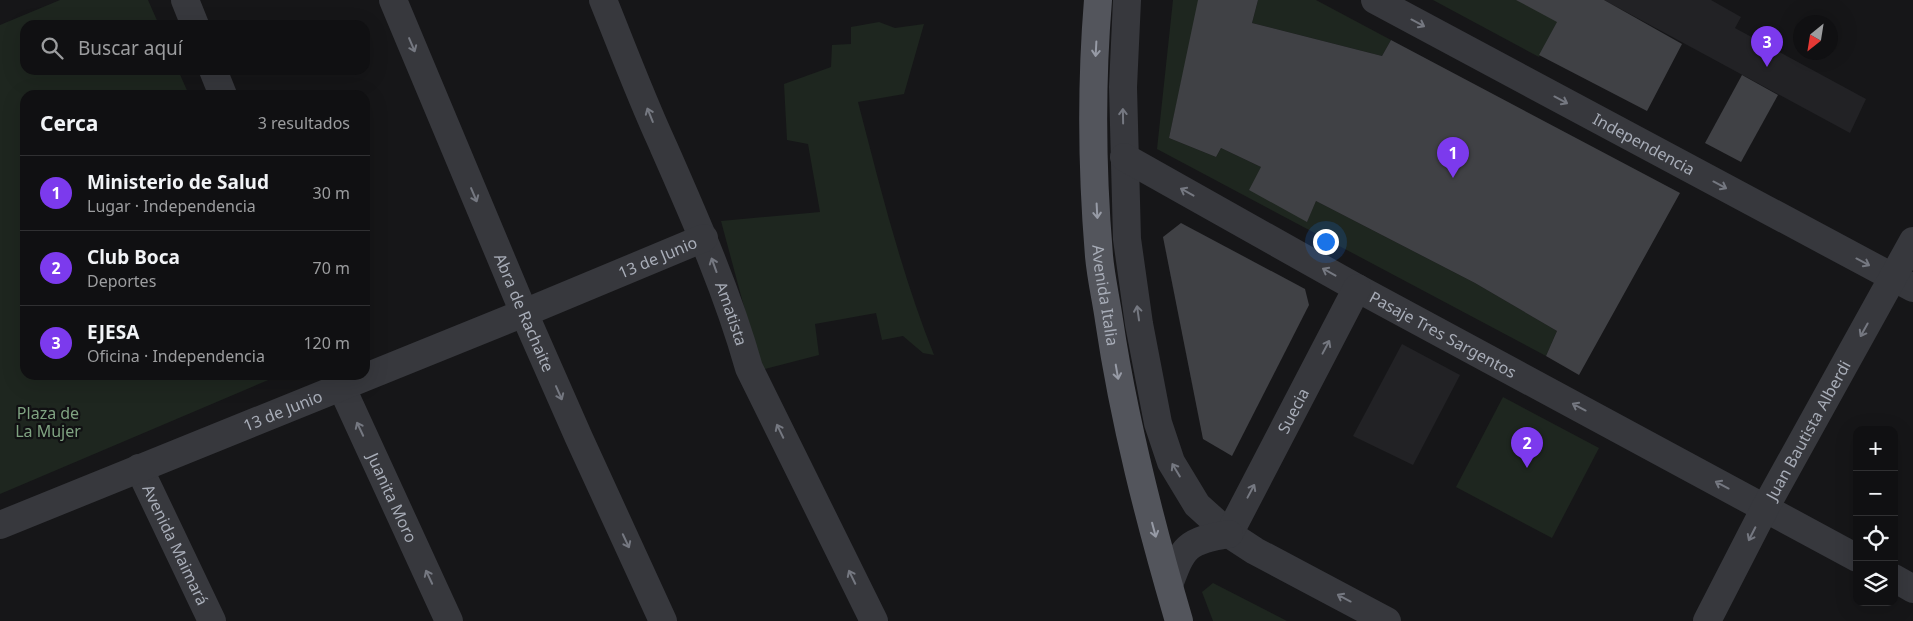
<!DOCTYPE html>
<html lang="es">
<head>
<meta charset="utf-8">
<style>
  :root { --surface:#101012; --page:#19191b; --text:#f1f3f6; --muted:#9c9d9f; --line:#303032; --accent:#7c3aed }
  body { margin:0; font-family:"Noto Sans",sans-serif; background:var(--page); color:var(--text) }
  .controls { position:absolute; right:15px; bottom:15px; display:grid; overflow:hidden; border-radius:10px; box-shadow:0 5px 20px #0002 }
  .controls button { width:45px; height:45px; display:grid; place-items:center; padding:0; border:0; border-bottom:1px solid var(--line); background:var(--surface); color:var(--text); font:25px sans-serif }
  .compass { position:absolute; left:1793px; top:15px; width:45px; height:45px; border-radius:50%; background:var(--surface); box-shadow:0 5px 20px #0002; rotate:210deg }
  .you { position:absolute; left:1325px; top:241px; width:18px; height:18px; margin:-12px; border:4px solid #fff; border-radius:50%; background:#1a73e8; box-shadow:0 0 0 8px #1a73e833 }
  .badge { display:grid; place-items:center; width:32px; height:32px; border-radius:50%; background:var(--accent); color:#fff; font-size:16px; font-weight:700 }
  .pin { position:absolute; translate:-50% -41px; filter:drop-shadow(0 1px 2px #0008) }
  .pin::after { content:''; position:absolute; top:26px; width:18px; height:15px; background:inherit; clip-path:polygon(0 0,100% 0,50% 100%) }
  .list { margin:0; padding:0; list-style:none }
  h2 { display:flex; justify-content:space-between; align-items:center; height:65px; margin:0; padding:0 20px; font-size:21px }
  h2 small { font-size:16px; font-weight:400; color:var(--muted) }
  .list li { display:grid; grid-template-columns:32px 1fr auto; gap:15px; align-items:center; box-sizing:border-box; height:75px; padding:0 20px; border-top:1px solid var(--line) }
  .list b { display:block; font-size:19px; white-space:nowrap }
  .list p { margin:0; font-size:16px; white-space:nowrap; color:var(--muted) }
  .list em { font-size:16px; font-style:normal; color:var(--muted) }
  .icon { flex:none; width:28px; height:28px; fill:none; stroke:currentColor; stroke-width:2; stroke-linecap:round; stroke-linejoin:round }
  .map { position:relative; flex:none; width:1913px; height:621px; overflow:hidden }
  .search { position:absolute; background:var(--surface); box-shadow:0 5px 20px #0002; left:20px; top:20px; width:350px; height:55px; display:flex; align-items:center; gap:12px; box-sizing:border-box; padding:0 18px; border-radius:15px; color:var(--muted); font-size:19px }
  .panel { position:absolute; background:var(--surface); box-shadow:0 5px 20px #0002; left:20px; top:90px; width:350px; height:290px; border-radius:15px }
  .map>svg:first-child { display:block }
</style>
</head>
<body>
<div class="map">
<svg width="1913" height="621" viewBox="0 0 1913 621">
  <rect width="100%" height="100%" fill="#161618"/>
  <g fill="#222225">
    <path d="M 1604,0 L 1711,0 L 1741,17 L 1735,28 L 1866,99 L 1850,133 Z"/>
    <path d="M 1402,344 L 1460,375 L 1413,465 L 1353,436 Z"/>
  </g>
  <g fill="#1e261f">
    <path d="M 60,0 L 148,0 L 159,25 L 25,25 L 25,70 L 178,70 L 189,95 L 25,95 L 25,375 L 280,375 L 0,494 L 0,25 Z"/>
    <path d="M 1173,0 L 1199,0 L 1169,138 L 1216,157 L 1221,148 L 1261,167 L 1307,221 L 1316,201 L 1475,283 L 1557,331 L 1546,356 L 1157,149 Z"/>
    <path d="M 1258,0 L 1316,0 L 1391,40 L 1382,56 L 1252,23 Z"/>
    <path d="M 1433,0 L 1569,0 L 1539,57 Z"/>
    <path d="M 879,22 L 895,28 L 924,24 L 904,94 L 858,102 C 880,187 901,272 934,355 L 923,353 L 903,336 L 882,340 L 876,313 L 815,324 L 819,355 L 761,370 L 721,221 L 820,212 L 808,144 L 787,140 L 784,84 L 831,67 L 832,45 L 851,44 L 851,27 Z"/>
    <path d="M 1503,397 L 1599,448 L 1552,538 L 1456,487 Z"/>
    <path d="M 1213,583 L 1287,621 L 1213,621 L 1202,592 Z"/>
  </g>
  <g fill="#404145">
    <path d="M 1198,0 L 1258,0 L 1252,23 L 1382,56 L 1391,40 L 1680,193 L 1579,375 L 1546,356 L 1557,331 L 1475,283 L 1316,201 L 1307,222 L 1249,190 L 1261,167 L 1221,148 L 1216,157 L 1169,138 Z"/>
    <path d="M 1516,0 L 1604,0 L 1682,44 L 1647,111 L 1539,55 L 1557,22 Z"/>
    <path d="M 1742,75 L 1778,95 L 1741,162 L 1705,143 Z"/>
    <path d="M 1181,223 L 1305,289 L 1309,305 L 1232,456 L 1203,439 L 1163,237 Z"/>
  </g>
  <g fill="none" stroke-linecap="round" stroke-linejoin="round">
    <g stroke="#37383d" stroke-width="28">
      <path d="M 185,0 L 195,25"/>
      <path id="s1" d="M 393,0 L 524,313 L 579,438 L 663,621"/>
      <path id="s2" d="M 603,0 C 622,47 640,95 661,141 C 694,216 727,290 749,368 L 874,621"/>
      <path d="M 1127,0 L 1123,87 L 1127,239 L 1139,324 L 1158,423 L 1171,462 L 1197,505 L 1229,534 L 1255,551 L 1387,621"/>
      <path id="s3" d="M 1375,0 L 1913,288"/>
      <path d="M 213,70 L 223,95"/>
      <path id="s4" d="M 1124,157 L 1357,288 L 1857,558"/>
      <path id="s5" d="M 336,375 L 449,621"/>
      <path id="s6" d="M 139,468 L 212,621"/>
      <path id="s7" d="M 0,525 L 524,313 L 704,238"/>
      <path id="s8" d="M 1229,534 L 1357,288"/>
      <path d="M 1894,578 L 1913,589"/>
      <path d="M 1169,585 C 1183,547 1186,541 1229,534"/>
      <path id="s9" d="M 1707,621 L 1765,508 L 1913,241"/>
    </g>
    <path stroke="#53555c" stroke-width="28" id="s10" d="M 1098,0 C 1091,85 1092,172 1099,256 C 1101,278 1106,299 1109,320 C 1124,422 1150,522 1179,621"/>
  </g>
  <defs><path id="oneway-shaft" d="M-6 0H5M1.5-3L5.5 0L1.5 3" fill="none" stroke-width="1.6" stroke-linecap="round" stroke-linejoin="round" transform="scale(1.25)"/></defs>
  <g stroke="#757881">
    <use href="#oneway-shaft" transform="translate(1418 23) rotate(28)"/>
    <use href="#oneway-shaft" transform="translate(412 45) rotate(67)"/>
    <use href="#oneway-shaft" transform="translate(1561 100) rotate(28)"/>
    <use href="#oneway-shaft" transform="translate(650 115) rotate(-112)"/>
    <use href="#oneway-shaft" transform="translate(1123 116) rotate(-91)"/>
    <use href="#oneway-shaft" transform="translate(1720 185) rotate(28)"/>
    <use href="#oneway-shaft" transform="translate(1187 192) rotate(-151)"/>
    <use href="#oneway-shaft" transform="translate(474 195) rotate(67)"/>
    <use href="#oneway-shaft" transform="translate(1863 262) rotate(28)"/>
    <use href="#oneway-shaft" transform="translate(714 265) rotate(-110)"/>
    <use href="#oneway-shaft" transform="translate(1329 272) rotate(-151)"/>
    <use href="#oneway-shaft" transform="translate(1138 313) rotate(-98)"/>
    <use href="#oneway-shaft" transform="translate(1864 330) rotate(119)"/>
    <use href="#oneway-shaft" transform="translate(1326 347) rotate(-62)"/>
    <use href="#oneway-shaft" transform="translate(559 393) rotate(66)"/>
    <use href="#oneway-shaft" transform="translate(1579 407) rotate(-152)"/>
    <use href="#oneway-shaft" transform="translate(360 429) rotate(-115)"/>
    <use href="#oneway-shaft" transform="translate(780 431) rotate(-116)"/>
    <use href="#oneway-shaft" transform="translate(1176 470) rotate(-121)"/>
    <use href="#oneway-shaft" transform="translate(1722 485) rotate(-152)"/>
    <use href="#oneway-shaft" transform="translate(1251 491) rotate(-62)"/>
    <use href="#oneway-shaft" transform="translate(1752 534) rotate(117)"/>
    <use href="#oneway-shaft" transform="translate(626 541) rotate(65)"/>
    <use href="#oneway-shaft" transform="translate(429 577) rotate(-115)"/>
    <use href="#oneway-shaft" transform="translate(852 577) rotate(-116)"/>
    <use href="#oneway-shaft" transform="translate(1344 598) rotate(-152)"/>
  </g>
  <g stroke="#979ba6">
    <use href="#oneway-shaft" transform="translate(1096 49) rotate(93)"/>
    <use href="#oneway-shaft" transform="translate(1097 211) rotate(87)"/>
    <use href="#oneway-shaft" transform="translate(1117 372) rotate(80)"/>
    <use href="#oneway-shaft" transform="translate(1154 530) rotate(75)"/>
  </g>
  <g text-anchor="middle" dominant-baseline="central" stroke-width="4.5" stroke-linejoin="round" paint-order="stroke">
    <g font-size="16" fill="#a8adb8" stroke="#111113">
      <text stroke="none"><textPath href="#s3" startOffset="305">Independencia</textPath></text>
      <text stroke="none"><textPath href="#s7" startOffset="710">13 de Junio</textPath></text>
      <text stroke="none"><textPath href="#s10" startOffset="296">Avenida Italia</textPath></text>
      <text stroke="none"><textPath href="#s1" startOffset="339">Abra de Rachaite</textPath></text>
      <text stroke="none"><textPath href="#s2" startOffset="339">Amatista</textPath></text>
      <text stroke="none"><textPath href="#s4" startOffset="365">Pasaje Tres Sargentos</textPath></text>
      <text stroke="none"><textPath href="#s7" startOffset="305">13 de Junio</textPath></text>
      <text stroke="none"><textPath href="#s8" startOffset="139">Suecia</textPath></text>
      <text stroke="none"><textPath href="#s9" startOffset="216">Juan Bautista Alberdi</textPath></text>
      <text stroke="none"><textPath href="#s5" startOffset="135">Juanita Moro</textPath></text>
      <text stroke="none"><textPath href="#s6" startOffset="85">Avenida Maimará</textPath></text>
    </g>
    <g font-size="16" fill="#7fa381" stroke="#111113">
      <text x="48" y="413">Plaza de<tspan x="48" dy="18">La Mujer</tspan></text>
    </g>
  </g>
</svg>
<div class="controls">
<button>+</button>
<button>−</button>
<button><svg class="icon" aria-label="locate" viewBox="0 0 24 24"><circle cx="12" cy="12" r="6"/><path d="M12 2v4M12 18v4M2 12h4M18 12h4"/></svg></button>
<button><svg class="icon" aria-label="layers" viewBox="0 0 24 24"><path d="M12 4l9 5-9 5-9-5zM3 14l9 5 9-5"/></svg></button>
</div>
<svg class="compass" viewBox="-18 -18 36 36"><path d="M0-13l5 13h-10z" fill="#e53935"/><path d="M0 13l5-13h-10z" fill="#9c9d9f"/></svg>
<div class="you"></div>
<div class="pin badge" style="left:1453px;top:178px">1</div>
<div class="pin badge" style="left:1527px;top:468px">2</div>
<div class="pin badge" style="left:1767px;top:67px">3</div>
<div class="search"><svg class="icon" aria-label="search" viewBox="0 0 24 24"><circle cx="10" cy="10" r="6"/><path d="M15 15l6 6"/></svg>Buscar aquí</div>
<section class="panel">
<h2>Cerca<small>3 resultados</small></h2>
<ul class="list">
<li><span class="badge">1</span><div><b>Ministerio de Salud</b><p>Lugar · Independencia</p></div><em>30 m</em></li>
<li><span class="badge">2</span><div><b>Club Boca</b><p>Deportes</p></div><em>70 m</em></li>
<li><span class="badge">3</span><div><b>EJESA</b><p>Oficina · Independencia</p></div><em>120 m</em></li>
</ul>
</section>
</div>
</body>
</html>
